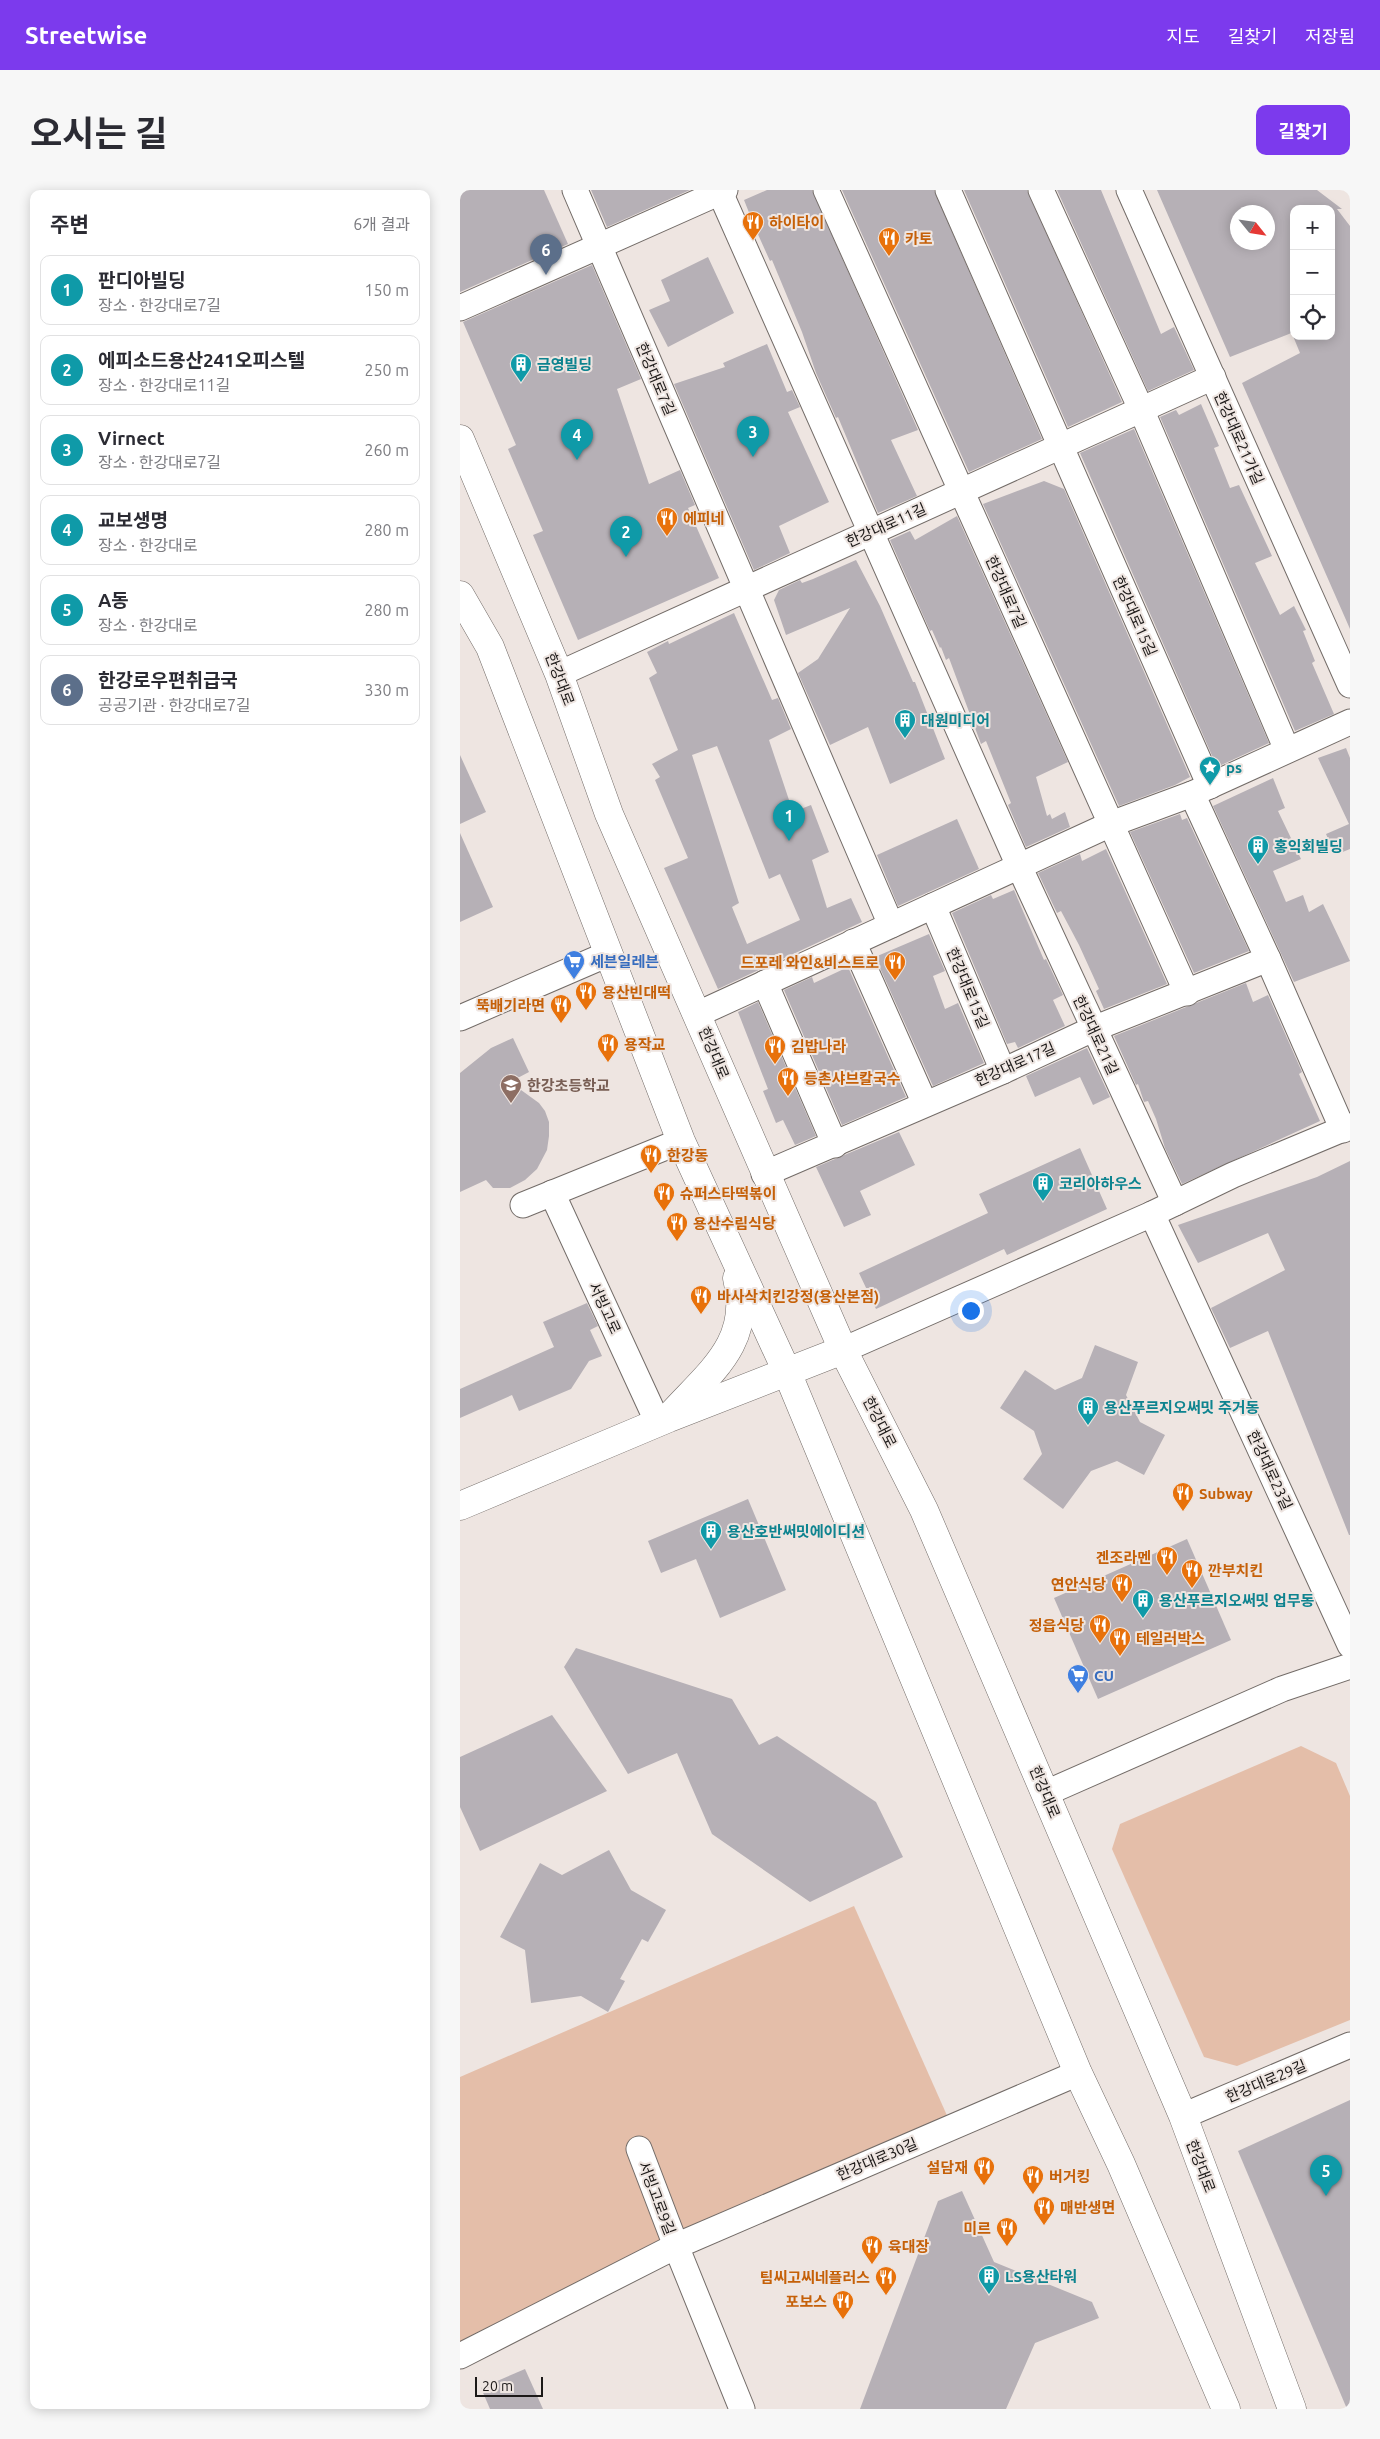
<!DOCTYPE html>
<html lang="ko">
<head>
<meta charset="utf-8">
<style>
  :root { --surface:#fff; --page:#f7f7f7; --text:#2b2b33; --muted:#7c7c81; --line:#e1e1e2; --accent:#7c3aed }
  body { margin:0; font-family:Ubuntu,"Noto Sans KR",sans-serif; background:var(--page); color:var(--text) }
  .controls { position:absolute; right:15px; top:15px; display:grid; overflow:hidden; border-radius:10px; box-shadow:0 2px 12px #0003 }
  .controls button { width:45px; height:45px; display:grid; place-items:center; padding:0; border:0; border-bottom:1px solid var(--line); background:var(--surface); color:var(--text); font:25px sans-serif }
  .compass { position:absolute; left:770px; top:15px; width:45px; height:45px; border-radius:50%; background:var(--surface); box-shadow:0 2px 12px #0003; rotate:120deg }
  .scale { position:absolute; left:15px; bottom:12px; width:68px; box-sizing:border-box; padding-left:5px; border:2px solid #1c1918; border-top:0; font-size:14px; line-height:18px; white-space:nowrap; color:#1c1918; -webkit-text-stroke:4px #eee5e1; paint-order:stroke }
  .you { position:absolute; left:510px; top:1120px; width:18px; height:18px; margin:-12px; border:4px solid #fff; border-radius:50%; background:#1a73e8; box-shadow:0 0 0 8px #1a73e833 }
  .badge { display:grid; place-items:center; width:32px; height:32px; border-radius:50%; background:var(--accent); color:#fff; font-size:16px; font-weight:700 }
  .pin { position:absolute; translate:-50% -41px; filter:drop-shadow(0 1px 2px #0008) }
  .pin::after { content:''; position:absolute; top:26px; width:18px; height:15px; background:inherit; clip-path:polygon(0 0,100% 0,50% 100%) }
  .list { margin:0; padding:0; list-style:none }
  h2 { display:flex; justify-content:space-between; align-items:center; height:65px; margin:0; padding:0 20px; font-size:21px }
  h2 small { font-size:16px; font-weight:400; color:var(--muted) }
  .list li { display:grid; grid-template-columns:32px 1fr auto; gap:15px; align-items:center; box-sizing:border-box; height:70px; margin:0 10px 10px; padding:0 10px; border:1px solid var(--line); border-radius:10px }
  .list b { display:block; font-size:19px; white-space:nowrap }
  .list p { margin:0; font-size:16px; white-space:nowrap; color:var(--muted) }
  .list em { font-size:16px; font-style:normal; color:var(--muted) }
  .icon { flex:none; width:28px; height:28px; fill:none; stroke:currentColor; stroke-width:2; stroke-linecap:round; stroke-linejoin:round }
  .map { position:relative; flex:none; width:890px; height:2219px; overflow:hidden; border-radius:10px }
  header { display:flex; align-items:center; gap:30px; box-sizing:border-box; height:70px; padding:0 25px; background:var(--accent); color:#fff }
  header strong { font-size:24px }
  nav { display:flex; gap:28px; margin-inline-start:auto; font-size:18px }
  .intro { display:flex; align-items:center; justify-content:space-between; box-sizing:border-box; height:120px; padding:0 30px }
  h1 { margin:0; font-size:35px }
  .button { padding:12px 22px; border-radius:10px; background:var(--accent); color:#fff; font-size:18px; font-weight:700 }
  main { display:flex; gap:30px; padding:0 30px }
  aside { flex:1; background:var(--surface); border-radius:10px; box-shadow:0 2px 12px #0003 }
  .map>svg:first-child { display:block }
</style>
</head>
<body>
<header>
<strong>Streetwise</strong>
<nav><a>지도</a><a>길찾기</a><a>저장됨</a></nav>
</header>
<div class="intro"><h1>오시는 길</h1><a class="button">길찾기</a></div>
<main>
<aside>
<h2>주변<small>6개 결과</small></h2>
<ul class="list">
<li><span class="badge" style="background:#0f9aa8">1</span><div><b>판디아빌딩</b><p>장소 · 한강대로7길</p></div><em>150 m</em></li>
<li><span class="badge" style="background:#0f9aa8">2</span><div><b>에피소드용산241오피스텔</b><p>장소 · 한강대로11길</p></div><em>250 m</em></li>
<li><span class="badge" style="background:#0f9aa8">3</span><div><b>Virnect</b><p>장소 · 한강대로7길</p></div><em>260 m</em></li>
<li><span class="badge" style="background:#0f9aa8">4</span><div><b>교보생명</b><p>장소 · 한강대로</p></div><em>280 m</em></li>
<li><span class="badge" style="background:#0f9aa8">5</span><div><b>A동</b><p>장소 · 한강대로</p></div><em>280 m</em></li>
<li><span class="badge" style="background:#5c6f8a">6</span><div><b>한강로우편취급국</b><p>공공기관 · 한강대로7길</p></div><em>330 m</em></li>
</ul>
</aside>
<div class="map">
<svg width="890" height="2219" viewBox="0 0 890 2219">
  <rect width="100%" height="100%" fill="#eee5e1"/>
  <g fill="#e4bea9">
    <path d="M 841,1556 L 876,1573 L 890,1606 L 890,1830 L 777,1876 L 744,1867 L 652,1659 L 660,1634 Z"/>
    <path d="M 394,1716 L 489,1930 L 0,2153 L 0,1887 Z"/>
  </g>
  <g fill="#b6b0b6" fill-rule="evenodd">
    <path d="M 0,0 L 84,0 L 108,54 L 0,102 Z"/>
    <path d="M 131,0 L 230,0 L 147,37 Z"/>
    <path d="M 307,0 L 352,0 L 458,240 L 431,250 L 457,306 L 418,323 L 378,227 L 376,228 L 356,183 L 342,142 L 312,70 L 310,71 L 296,40 L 284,10 Z"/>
    <path d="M 382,0 L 474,0 L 582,249 L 509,282 Z"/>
    <path d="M 504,0 L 567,0 L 662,212 L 608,237 Z"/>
    <path d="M 597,0 L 641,0 L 701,144 L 714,137 L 734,180 L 688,201 Z"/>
    <path d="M 697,0 L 857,0 L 882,19 L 877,19 L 890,36 L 890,439 L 782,193 L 840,163 L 833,146 L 871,146 L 871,19 L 834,19 L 834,142 L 770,167 ZM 778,22 L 808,22 L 808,52 L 778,52 Z"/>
    <path d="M 248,67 L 274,123 L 208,157 L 189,120 L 210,111 L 201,90 Z"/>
    <path d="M 132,75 L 181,189 L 157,199 L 189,294 L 220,280 L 235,315 L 228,318 L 259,388 L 118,450 L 73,345 L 83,341 L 48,259 L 56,255 L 3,132 Z"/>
    <path d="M 307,154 L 327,202 L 332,200 L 340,217 L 328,222 L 369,312 L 319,336 L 330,363 L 294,380 L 214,194 L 265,177 L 263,173 Z"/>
    <path d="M 741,214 L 759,256 L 754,258 L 770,298 L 779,295 L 812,366 L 795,373 L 820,425 L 834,416 L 846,440 L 843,441 L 855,471 L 852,473 L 874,524 L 835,541 L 700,227 L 716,220 L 719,225 Z"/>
    <path d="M 674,239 L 809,553 L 757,577 L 620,263 Z"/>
    <path d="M 584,291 L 604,299 L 730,587 L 715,595 L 659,616 L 523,314 Z"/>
    <path d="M 497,326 L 608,572 L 576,587 L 587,626 L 590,624 L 592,629 L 605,622 L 610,637 L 566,657 L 548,615 L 551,613 L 526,551 L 521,554 L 489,468 L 486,470 L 481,457 L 480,458 L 472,440 L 470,441 L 430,350 L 450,341 L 455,350 Z"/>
    <path d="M 396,370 L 420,416 L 453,492 L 455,492 L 485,569 L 430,594 L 408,537 L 370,555 L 338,483 L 358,469 L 390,418 L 326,445 L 314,410 L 319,400 L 340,390 L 342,393 L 353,389 Z"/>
    <path d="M 274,423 L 312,510 L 318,508 L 331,539 L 309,550 L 333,622 L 351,615 L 369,662 L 352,670 L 367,718 L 391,708 L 402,732 L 258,799 L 204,678 L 228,668 L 195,590 L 200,587 L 192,574 L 218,560 L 189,488 L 197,483 L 187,462 L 208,451 L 209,454 ZM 257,556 L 309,689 L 320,684 L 340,730 L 287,754 L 272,717 L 279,713 L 232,565 Z"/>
    <path d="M 886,558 L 890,568 L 890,659 L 875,665 L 866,644 L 889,634 L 858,568 Z"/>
    <path d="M 0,565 L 26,622 L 0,634 Z"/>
    <path d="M 813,588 L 825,618 L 818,621 L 841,669 L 813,681 L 826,712 L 843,705 L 849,722 L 863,714 L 890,771 L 834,792 L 753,616 Z"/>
    <path d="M 720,624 L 722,630 L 727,628 L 789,761 L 734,783 L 670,642 Z"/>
    <path d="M 497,629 L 519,679 L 438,716 L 417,665 Z"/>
    <path d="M 0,643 L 33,717 L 0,732 Z"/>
    <path d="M 646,659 L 707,794 L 644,819 L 636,801 L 639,799 L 619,755 L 601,721 L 597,723 L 578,683 L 620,664 L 622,671 Z"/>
    <path d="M 554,700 L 584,770 L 586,769 L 603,805 L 593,810 L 605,836 L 558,858 L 555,852 L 547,854 L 492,723 L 531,705 L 533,709 Z"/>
    <path d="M 469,744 L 485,781 L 473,786 L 485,819 L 498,813 L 524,873 L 473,896 L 415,767 Z"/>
    <path d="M 388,777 L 446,907 L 382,935 L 324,800 L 352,787 L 354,793 Z"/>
    <path d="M 786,793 L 793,812 L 808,805 L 842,882 L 839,884 L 860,931 L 722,994 L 705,958 L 696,929 L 688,911 L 684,912 L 678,894 L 676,895 L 654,846 Z"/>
    <path d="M 298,812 L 356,946 L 335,955 L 323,930 L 316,933 L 303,901 L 308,899 L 278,822 Z"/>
    <path d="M 53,848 L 69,882 L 50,892 L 79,913 L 85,921 L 89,932 L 89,946 L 87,960 L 77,979 L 65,990 L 50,998 L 33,998 L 26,990 L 0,1002 L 0,883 L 31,858 Z"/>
    <path d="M 627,858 L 650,907 L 633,915 L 620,887 L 575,907 L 566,886 Z"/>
    <path d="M 439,942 L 455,975 L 400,1001 L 411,1025 L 384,1037 L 356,977 Z"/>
    <path d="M 620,958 L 647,1019 L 547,1065 L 544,1059 L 416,1119 L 399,1083 L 528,1023 L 519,1004 Z"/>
    <path d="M 890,971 L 890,1345 L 889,1345 L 808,1141 L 770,1158 L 751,1118 L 825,1080 L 808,1043 L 738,1073 L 718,1035 L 857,987 Z"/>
    <path d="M 127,1113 L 138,1136 L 130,1140 L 142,1166 L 129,1171 L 111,1199 L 59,1221 L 52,1205 L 0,1228 L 0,1199 L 94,1157 L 83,1132 Z"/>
    <path d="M 635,1155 L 678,1172 L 666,1205 L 680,1232 L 705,1245 L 684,1285 L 657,1271 L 631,1281 L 603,1319 L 563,1289 L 582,1264 L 574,1241 L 540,1218 L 565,1180 L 595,1200 L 622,1188 Z"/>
    <path d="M 288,1309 L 326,1400 L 260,1428 L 236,1369 L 201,1383 L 188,1351 Z"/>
    <path d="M 727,1349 L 771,1450 L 638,1509 L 594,1408 Z"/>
    <path d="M 116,1458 L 272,1509 L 299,1555 L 317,1546 L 416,1612 L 443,1667 L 350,1712 L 252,1644 L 217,1563 L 168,1584 L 104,1477 Z"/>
    <path d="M 92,1525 L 147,1601 L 20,1661 L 0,1617 L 0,1567 Z"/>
    <path d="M 149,1660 L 171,1700 L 206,1720 L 188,1752 L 182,1749 L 160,1789 L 165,1791 L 148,1822 L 121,1806 L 71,1813 L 65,1760 L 40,1747 L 80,1673 L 102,1685 Z"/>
    <path d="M 890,1910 L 890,2219 L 887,2219 L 778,1961 Z"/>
    <path d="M 502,2001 L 534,2072 L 632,2112 L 639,2128 L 575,2153 L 546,2219 L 400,2219 L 478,2011 Z"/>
    <path d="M 65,2179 L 83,2219 L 30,2219 L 21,2198 Z"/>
  </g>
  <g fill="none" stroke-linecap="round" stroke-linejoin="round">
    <g stroke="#736c68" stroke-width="27">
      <g id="minor">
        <path d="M 115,0 L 431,735"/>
        <path d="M 259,0 L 559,676 L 715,1013"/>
        <path d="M 366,0 L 727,803"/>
        <path d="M 488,0 L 750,596"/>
        <path d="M 581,0 L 681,219 L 827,560"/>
        <path d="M 669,0 L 890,495"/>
        <path d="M 0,118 L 265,0"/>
        <path d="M 99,484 L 753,187"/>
        <path d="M 732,604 L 808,769 L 883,940"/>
        <path d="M 473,716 L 543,881"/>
        <path d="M 393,752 L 465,914"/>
        <path d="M 305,793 L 375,955"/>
        <path d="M 238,824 L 651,634 L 732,604 L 890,532"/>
        <path d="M 0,828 L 148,764"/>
        <path d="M 304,984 L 543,881 L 633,839 L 808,769"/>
        <path d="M 92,1003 L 198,1233"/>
        <path d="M 63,1015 L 221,951"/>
        <path d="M 692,1024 L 890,1455"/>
        <path d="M 383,1160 L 692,1024 L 773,985 L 890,936"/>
        <path d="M 586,1603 L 822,1499 L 890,1476"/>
        <path d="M 723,1926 L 890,1855"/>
        <path d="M 179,1959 L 216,2056 L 618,1883"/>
        <path d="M 0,2166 L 216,2056 L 282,2219"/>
      </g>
    </g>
    <g stroke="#736c68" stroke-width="29">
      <g id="primary">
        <path d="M 0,249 L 99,484 L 149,624 L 383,1160 L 464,1320 L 723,1926 L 832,2219"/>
        <path d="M 0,405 L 30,457 L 221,951 L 327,1182 L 618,1883 L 661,1974 L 766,2219"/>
        <path d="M 212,1224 C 250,1182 293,1152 277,1088"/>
        <path d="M 0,1316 L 209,1228 L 383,1160"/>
      </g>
    </g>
    <use href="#minor" stroke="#fff" stroke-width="25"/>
    <use href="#primary" stroke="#fff" stroke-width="28"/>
  </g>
  <defs>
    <g id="restaurant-pin" transform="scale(1.125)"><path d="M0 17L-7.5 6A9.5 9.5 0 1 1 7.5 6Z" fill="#e8710a" stroke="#eee5e1"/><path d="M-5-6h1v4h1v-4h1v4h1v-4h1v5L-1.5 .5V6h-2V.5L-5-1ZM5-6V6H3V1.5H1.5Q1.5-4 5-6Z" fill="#fff"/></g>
    <g id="building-pin" transform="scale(1.125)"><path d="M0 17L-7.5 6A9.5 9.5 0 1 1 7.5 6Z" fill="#0f9aa8" stroke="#eee5e1"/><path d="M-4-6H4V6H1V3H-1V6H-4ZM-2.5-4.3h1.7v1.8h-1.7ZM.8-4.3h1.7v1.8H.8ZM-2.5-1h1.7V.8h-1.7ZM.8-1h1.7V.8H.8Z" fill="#fff"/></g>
    <g id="sight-pin" transform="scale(1.125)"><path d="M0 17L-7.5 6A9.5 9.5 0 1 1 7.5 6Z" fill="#0f9aa8" stroke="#eee5e1"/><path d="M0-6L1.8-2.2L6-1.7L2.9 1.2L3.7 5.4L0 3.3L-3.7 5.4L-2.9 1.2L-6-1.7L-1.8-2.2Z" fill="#fff"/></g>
    <g id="supermarket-pin" transform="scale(1.125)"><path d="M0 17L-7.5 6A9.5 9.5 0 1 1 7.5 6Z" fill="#3f7fe0" stroke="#eee5e1"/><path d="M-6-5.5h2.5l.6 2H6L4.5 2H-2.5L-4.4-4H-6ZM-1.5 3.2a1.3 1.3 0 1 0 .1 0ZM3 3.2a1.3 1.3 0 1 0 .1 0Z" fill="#fff"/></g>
    <g id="school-pin" transform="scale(1.125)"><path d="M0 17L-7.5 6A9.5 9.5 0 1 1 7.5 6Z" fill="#8d6e63" stroke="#eee5e1"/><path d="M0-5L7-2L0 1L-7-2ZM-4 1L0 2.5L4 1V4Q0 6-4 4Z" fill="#fff"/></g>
  </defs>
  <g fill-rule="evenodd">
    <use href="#restaurant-pin" x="293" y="32"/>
    <use href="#restaurant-pin" x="429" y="48"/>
    <use href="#building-pin" x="61" y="174"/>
    <use href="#restaurant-pin" x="207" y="328"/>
    <use href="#building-pin" x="445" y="530"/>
    <use href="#sight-pin" x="750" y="577"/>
    <use href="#building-pin" x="798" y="656"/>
    <use href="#supermarket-pin" x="114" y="771"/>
    <use href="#restaurant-pin" x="435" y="772"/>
    <use href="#restaurant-pin" x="126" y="802"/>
    <use href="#restaurant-pin" x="101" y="815"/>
    <use href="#restaurant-pin" x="148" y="854"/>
    <use href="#restaurant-pin" x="315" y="856"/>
    <use href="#restaurant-pin" x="328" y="888"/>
    <use href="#school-pin" x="51" y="895"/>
    <use href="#restaurant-pin" x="191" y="965"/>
    <use href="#building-pin" x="583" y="993"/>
    <use href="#restaurant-pin" x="204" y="1003"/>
    <use href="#restaurant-pin" x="217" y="1033"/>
    <use href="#restaurant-pin" x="241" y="1106"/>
    <use href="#building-pin" x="628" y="1217"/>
    <use href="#restaurant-pin" x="723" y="1303"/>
    <use href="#building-pin" x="251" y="1341"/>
    <use href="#restaurant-pin" x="707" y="1367"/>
    <use href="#restaurant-pin" x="732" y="1380"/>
    <use href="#restaurant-pin" x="662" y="1394"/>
    <use href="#building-pin" x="683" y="1410"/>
    <use href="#restaurant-pin" x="640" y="1435"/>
    <use href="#restaurant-pin" x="660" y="1448"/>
    <use href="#supermarket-pin" x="618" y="1485"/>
    <use href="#restaurant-pin" x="524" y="1977"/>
    <use href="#restaurant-pin" x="573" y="1986"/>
    <use href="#restaurant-pin" x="584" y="2017"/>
    <use href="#restaurant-pin" x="547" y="2038"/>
    <use href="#restaurant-pin" x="412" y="2056"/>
    <use href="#building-pin" x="529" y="2086"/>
    <use href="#restaurant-pin" x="426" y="2087"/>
    <use href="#restaurant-pin" x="383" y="2111"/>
  </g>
  <g text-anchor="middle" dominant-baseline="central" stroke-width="4" stroke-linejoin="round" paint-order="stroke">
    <g font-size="15" font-weight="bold" fill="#c56008" stroke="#eee5e1" text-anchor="start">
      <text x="309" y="32">하이타이</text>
      <text x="445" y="48">카토</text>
      <text x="223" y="328">에피네</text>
      <text x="419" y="772" text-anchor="end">드포레 와인&amp;비스트로</text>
      <text x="142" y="802">용산빈대떡</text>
      <text x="85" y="815" text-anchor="end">뚝배기라면</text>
      <text x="164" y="854">용작교</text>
      <text x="331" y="856">김밥나라</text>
      <text x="344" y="888">등촌샤브칼국수</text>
      <text x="207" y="965">한강동</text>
      <text x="220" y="1003">슈퍼스타떡볶이</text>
      <text x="233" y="1033">용산수림식당</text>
      <text x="257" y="1106">바사삭치킨강정(용산본점)</text>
      <text x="739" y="1303">Subway</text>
      <text x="691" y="1367" text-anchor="end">겐조라멘</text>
      <text x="748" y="1380">깐부치킨</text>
      <text x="646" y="1394" text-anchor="end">연안식당</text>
      <text x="624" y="1435" text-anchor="end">정읍식당</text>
      <text x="676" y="1448">테일러박스</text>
      <text x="508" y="1977" text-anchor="end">설담재</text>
      <text x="589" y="1986">버거킹</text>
      <text x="600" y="2017">매반생면</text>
      <text x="531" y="2038" text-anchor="end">미르</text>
      <text x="428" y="2056">육대장</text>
      <text x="410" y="2087" text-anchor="end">팀씨고씨네플러스</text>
      <text x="367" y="2111" text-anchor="end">포보스</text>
    </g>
    <g font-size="15" font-weight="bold" fill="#0d838f" stroke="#eee5e1" text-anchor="start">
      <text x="77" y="174">금영빌딩</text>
      <text x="461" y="530">대원미디어</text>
      <text x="766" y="577">ps</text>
      <text x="814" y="656">홍익회빌딩</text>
      <text x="599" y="993">코리아하우스</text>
      <text x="644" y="1217">용산푸르지오써밋 주거동</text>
      <text x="267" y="1341">용산호반써밋에이디션</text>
      <text x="699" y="1410">용산푸르지오써밋 업무동</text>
      <text x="545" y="2086">LS용산타워</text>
    </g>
    <g font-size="15" fill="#1c1918" stroke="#eee5e1">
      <text transform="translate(196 189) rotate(67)">한강대로7길</text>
      <text transform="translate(779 248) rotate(66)">한강대로21가길</text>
      <text transform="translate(426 335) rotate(-24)">한강대로11길</text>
      <text transform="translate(546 402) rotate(66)">한강대로7길</text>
      <text transform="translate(675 426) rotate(66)">한강대로15길</text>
      <text transform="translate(100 489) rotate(69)">한강대로</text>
      <text transform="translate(508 798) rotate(67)">한강대로15길</text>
      <text transform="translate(636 845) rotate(65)">한강대로21길</text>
      <text transform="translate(254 863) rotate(67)">한강대로</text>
      <text transform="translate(555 874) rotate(-24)">한강대로17길</text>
      <text transform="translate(145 1118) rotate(65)">서빙고로</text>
      <text transform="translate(420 1232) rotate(63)">한강대로</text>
      <text transform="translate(810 1280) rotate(65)">한강대로23길</text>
      <text transform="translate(585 1602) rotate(67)">한강대로</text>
      <text transform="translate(806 1891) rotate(-23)">한강대로29길</text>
      <text transform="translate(417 1969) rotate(-23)">한강대로30길</text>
      <text transform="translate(741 1976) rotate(69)">한강대로</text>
      <text transform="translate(197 2008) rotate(69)">서빙고로9길</text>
    </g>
    <g font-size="15" font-weight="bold" fill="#366cbe" stroke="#eee5e1" text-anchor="start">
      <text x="130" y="771">세븐일레븐</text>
      <text x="634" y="1485">CU</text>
    </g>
    <g font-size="15" font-weight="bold" fill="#785e54" stroke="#eee5e1" text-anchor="start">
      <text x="67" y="895">한강초등학교</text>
    </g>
  </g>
</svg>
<div class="controls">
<button>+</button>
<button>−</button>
<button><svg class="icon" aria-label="locate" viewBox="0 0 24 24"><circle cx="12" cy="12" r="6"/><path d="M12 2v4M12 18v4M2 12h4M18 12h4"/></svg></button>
</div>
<svg class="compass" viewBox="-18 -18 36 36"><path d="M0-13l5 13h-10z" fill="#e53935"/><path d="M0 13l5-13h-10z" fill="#7c7c81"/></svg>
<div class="scale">20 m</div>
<div class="you"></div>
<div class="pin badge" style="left:329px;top:651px;background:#0f9aa8">1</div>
<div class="pin badge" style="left:166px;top:367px;background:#0f9aa8">2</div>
<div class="pin badge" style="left:293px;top:267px;background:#0f9aa8">3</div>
<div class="pin badge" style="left:117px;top:270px;background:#0f9aa8">4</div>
<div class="pin badge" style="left:866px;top:2006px;background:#0f9aa8">5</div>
<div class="pin badge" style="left:86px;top:85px;background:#5c6f8a">6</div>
</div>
</main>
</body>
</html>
